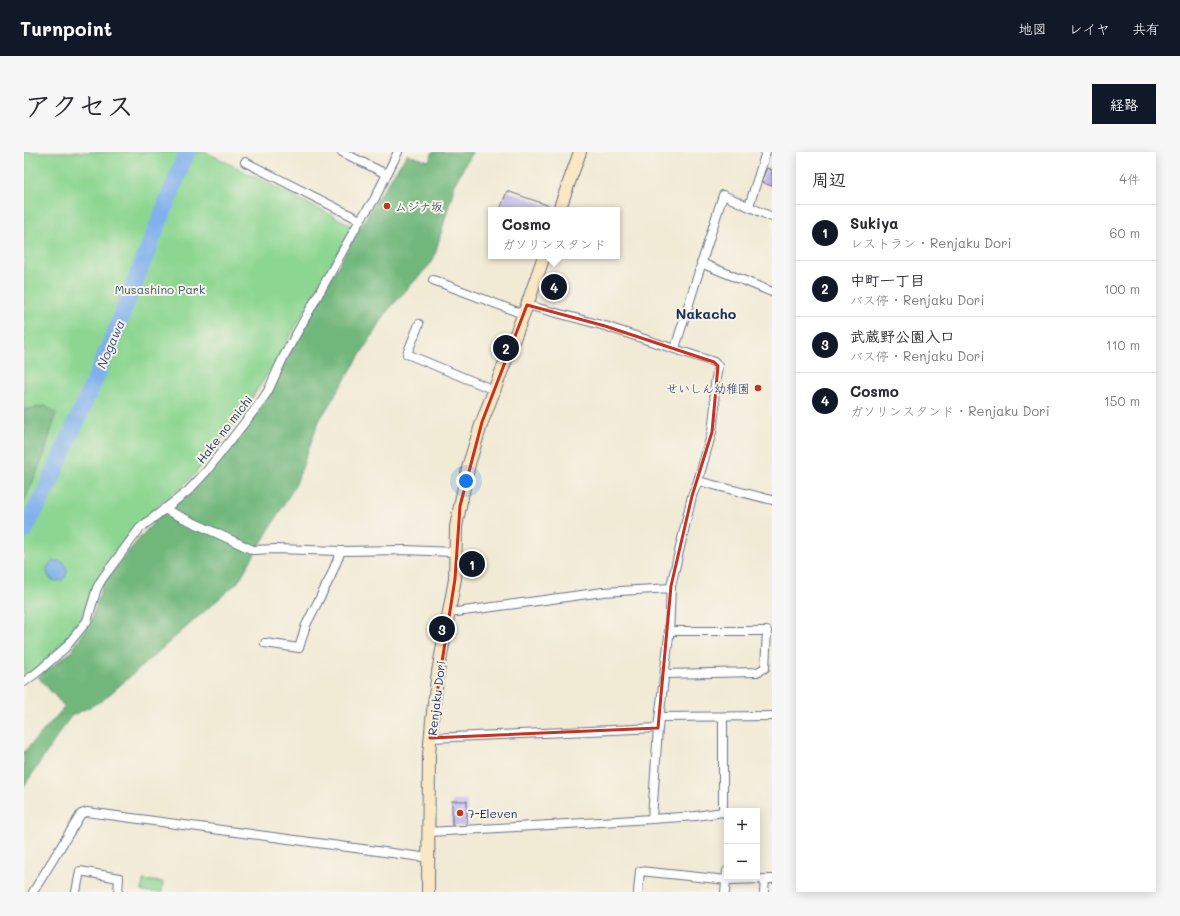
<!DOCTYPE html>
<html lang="ja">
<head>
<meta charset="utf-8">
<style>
  :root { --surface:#fff; --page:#f7f7f7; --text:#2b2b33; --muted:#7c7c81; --line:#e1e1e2; --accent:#111827 }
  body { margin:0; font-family:Mali,"Klee One",sans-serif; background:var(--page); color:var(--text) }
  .controls { position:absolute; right:12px; bottom:12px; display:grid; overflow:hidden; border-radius:0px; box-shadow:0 2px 10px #0003 }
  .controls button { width:36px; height:36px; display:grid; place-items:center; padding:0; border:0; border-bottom:1px solid var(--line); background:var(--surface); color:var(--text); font:20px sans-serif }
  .you { position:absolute; left:442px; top:329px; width:14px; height:14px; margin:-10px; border:3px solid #fff; border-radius:50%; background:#1a73e8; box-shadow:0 0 0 6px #1a73e833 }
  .badge { display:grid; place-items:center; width:26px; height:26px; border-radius:50%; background:var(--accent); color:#fff; font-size:13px; font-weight:700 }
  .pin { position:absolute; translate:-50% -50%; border:2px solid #fff; box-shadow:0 1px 4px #0006 }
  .popup { position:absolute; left:464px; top:55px; width:132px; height:52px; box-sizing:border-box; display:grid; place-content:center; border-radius:0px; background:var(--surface); filter:drop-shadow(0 1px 3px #0005); font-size:13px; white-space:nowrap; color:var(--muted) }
  .popup b { font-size:15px; color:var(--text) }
  .popup::after { content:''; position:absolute; left:50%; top:100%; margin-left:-8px; border:8px solid transparent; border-top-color:var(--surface) }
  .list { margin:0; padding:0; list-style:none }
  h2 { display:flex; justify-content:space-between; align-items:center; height:52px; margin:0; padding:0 16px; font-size:17px }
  h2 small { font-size:13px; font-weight:400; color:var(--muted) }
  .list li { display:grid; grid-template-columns:26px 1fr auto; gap:12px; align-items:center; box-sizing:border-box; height:56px; padding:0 16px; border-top:1px solid var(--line) }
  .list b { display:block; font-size:15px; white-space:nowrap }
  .list p { margin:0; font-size:13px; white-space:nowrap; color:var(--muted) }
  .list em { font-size:13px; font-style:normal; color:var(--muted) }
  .map { position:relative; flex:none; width:748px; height:740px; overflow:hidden; border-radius:0px }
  header { display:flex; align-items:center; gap:24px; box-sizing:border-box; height:56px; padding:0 20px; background:var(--accent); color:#fff }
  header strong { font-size:19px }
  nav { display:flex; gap:22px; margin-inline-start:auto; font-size:14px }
  .intro { display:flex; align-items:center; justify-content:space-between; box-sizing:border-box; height:96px; padding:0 24px }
  h1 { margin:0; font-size:28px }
  .button { padding:10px 18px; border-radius:0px; background:var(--accent); color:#fff; font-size:14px; font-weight:700 }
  main { display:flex; gap:24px; padding:0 24px }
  aside { flex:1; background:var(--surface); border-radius:0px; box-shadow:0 2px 10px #0003 }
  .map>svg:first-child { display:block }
</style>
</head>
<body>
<header>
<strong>Turnpoint</strong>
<nav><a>地図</a><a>レイヤ</a><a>共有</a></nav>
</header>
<div class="intro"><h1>アクセス</h1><a class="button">経路</a></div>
<main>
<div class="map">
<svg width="748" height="740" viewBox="0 0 748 740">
  <rect width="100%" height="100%" fill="#f7f3e8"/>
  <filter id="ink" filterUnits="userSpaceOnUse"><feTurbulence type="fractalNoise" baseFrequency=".025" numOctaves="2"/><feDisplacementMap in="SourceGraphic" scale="8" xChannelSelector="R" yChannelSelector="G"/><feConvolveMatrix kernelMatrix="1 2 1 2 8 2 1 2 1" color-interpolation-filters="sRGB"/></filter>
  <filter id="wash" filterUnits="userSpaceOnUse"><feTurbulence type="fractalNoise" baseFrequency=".012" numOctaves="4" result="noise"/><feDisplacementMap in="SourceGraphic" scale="16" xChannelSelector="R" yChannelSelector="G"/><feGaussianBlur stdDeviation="0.9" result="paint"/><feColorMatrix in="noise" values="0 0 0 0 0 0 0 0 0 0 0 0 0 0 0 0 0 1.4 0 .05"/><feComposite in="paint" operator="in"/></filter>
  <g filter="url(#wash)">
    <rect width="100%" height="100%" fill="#f1ead5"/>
    <g fill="#8cd691" stroke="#548278">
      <path d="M 0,0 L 182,0 L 329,74 L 255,204 L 217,263 L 171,322 L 154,338 L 139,349 L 119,367 L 102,386 L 74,426 L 66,447 L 55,469 L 38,491 L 14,515 L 0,525 Z"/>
      <path d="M 119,728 L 139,730 L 138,740 L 118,740 Z"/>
    </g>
    <g fill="#71b77b" stroke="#46736c">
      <path d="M 409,0 L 448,0 L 432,29 L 409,109 L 364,158 L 295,269 L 272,332 L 214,430 L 79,548 L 47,564 L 0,634 L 0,600 L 41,555 L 14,525 L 47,500 L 67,469 L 80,428 L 133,366 L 171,338 L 244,244 L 293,150 L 354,45 L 383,3 L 405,9 Z"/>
      <path d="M 21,254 L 32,261 L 20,303 L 0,350 L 0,257 L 5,257 Z"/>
    </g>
    <circle fill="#81b1ec" stroke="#4e70a5" cx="33" cy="419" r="10"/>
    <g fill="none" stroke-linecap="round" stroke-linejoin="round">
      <path stroke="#81b1ec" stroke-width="17" d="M 0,379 L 25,332 L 87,190 L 163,0"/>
    </g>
    <g id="blocks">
      <g fill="#c0b5eb">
        <path d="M 743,16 L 748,18 L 748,34 L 737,30 Z"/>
        <path d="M 483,39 L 529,55 L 528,58 L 476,58 Z"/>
        <rect x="428" y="649" width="15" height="25"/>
      </g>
    </g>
  </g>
  <g filter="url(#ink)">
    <use href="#blocks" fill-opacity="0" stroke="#667088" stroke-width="1"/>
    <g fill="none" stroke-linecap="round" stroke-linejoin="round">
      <g stroke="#667088" stroke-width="10">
        <g id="minor">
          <path d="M 318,0 L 362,22"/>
          <path d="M 221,10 L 336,68"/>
          <path d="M 725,54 L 742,0"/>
          <path d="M 677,111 L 748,140"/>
          <path d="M 409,128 L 499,162"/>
          <path d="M 503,153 L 581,174 L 690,210 L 694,214 L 690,239 L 691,254 L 688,280 L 674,329 L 668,344 L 647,434 L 645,484 L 634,576 L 628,667"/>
          <path d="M 395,172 L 383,202 L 470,238"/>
          <path d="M 651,196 L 699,43 L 748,65"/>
          <path d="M 674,329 L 748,348"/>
          <path d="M 140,357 L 229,398 L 252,397 L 317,399 L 380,398 L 431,400"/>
          <path d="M 425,461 L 579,440 L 647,436"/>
          <path d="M 241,491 L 275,496 L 282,473 L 306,426 L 317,399"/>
          <path d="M 641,522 L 733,520 L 741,516 L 743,479 L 645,479"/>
          <path d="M 0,530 L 15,519 L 41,496 L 63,469 L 73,436 L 78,427 L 116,376 L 164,339 L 181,321 L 236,251 L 244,239 L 260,204 L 336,68 L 350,48 L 374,0"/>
          <path d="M 636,565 L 748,564"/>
          <path d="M 699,565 L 699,660 L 702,662"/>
          <path d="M 406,586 L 634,576"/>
          <path d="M 405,680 L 628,667 L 672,664 L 699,660"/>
          <path d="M 9,740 L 57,662 L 63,660 L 405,706"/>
          <path d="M 52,740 L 56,719 L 95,726 L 94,740"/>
          <path d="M 614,740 L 616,719 L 703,728 L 748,727"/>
          <path d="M 701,740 L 703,719"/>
          <path d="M 740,740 L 741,728"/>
        </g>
      </g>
      <g stroke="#667088" stroke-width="14">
        <g id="secondary">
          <path d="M 535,58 L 556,0"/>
          <path d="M 404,740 L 405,603 L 408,568 L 414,520 L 431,427 L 432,375 L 436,354 L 445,312 L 458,270 L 503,153 L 520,104"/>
        </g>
      </g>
      <use href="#minor" stroke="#fff" stroke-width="8"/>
      <use href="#secondary" stroke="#fae7c3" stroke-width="12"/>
    </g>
  </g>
  <path fill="none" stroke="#c8321e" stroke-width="3" stroke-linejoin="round" d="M 503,153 L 581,174 L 690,210 L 694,214 L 688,280 L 668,344 L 647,434 L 634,576 L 406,586 L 431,427 L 436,354 L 458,270 Z"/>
  <g fill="#c8321e" stroke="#f7f3e8" stroke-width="1.5">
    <circle cx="363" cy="54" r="4"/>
    <circle cx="734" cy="236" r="4"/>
    <circle cx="436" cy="661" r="4"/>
  </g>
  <g text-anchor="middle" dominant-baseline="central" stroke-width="4" stroke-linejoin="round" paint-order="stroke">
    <g font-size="12" fill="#1b2f5e" stroke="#f7f3e8" text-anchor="start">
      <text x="371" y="54">ムジナ坂</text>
      <text x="726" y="236" text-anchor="end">せいしん幼稚園</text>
      <text x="444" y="661">7-Eleven</text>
    </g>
    <g font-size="12" fill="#37596b" stroke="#f7f3e8">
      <text x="136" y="137">Musashino Park</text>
    </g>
    <g font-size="12" fill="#1b2f5e" stroke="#f7f3e8">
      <text transform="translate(200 277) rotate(-52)">Hake no michi</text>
      <text transform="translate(412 546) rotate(-83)">Renjaku Dori</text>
    </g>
    <g font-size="13" font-style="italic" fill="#3a5689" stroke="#f7f3e8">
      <text transform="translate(86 192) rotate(-67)">Nogawa</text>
    </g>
    <g font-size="14" font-weight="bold" fill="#1b2f5e" stroke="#f7f3e8">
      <text x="682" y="161">Nakacho</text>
    </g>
  </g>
</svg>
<div class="controls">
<button>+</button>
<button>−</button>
</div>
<div class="you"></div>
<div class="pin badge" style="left:448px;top:412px">1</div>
<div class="pin badge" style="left:482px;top:196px">2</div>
<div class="pin badge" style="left:418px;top:477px">3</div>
<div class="pin badge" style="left:530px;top:135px">4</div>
<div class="popup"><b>Cosmo</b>ガソリンスタンド</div>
</div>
<aside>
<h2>周辺<small>4件</small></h2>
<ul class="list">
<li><span class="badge">1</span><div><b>Sukiya</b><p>レストラン · Renjaku Dori</p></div><em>60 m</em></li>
<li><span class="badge">2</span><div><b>中町一丁目</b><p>バス停 · Renjaku Dori</p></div><em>100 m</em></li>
<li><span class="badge">3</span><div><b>武蔵野公園入口</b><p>バス停 · Renjaku Dori</p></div><em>110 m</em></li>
<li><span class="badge">4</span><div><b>Cosmo</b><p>ガソリンスタンド · Renjaku Dori</p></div><em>150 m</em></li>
</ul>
</aside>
</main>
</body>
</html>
